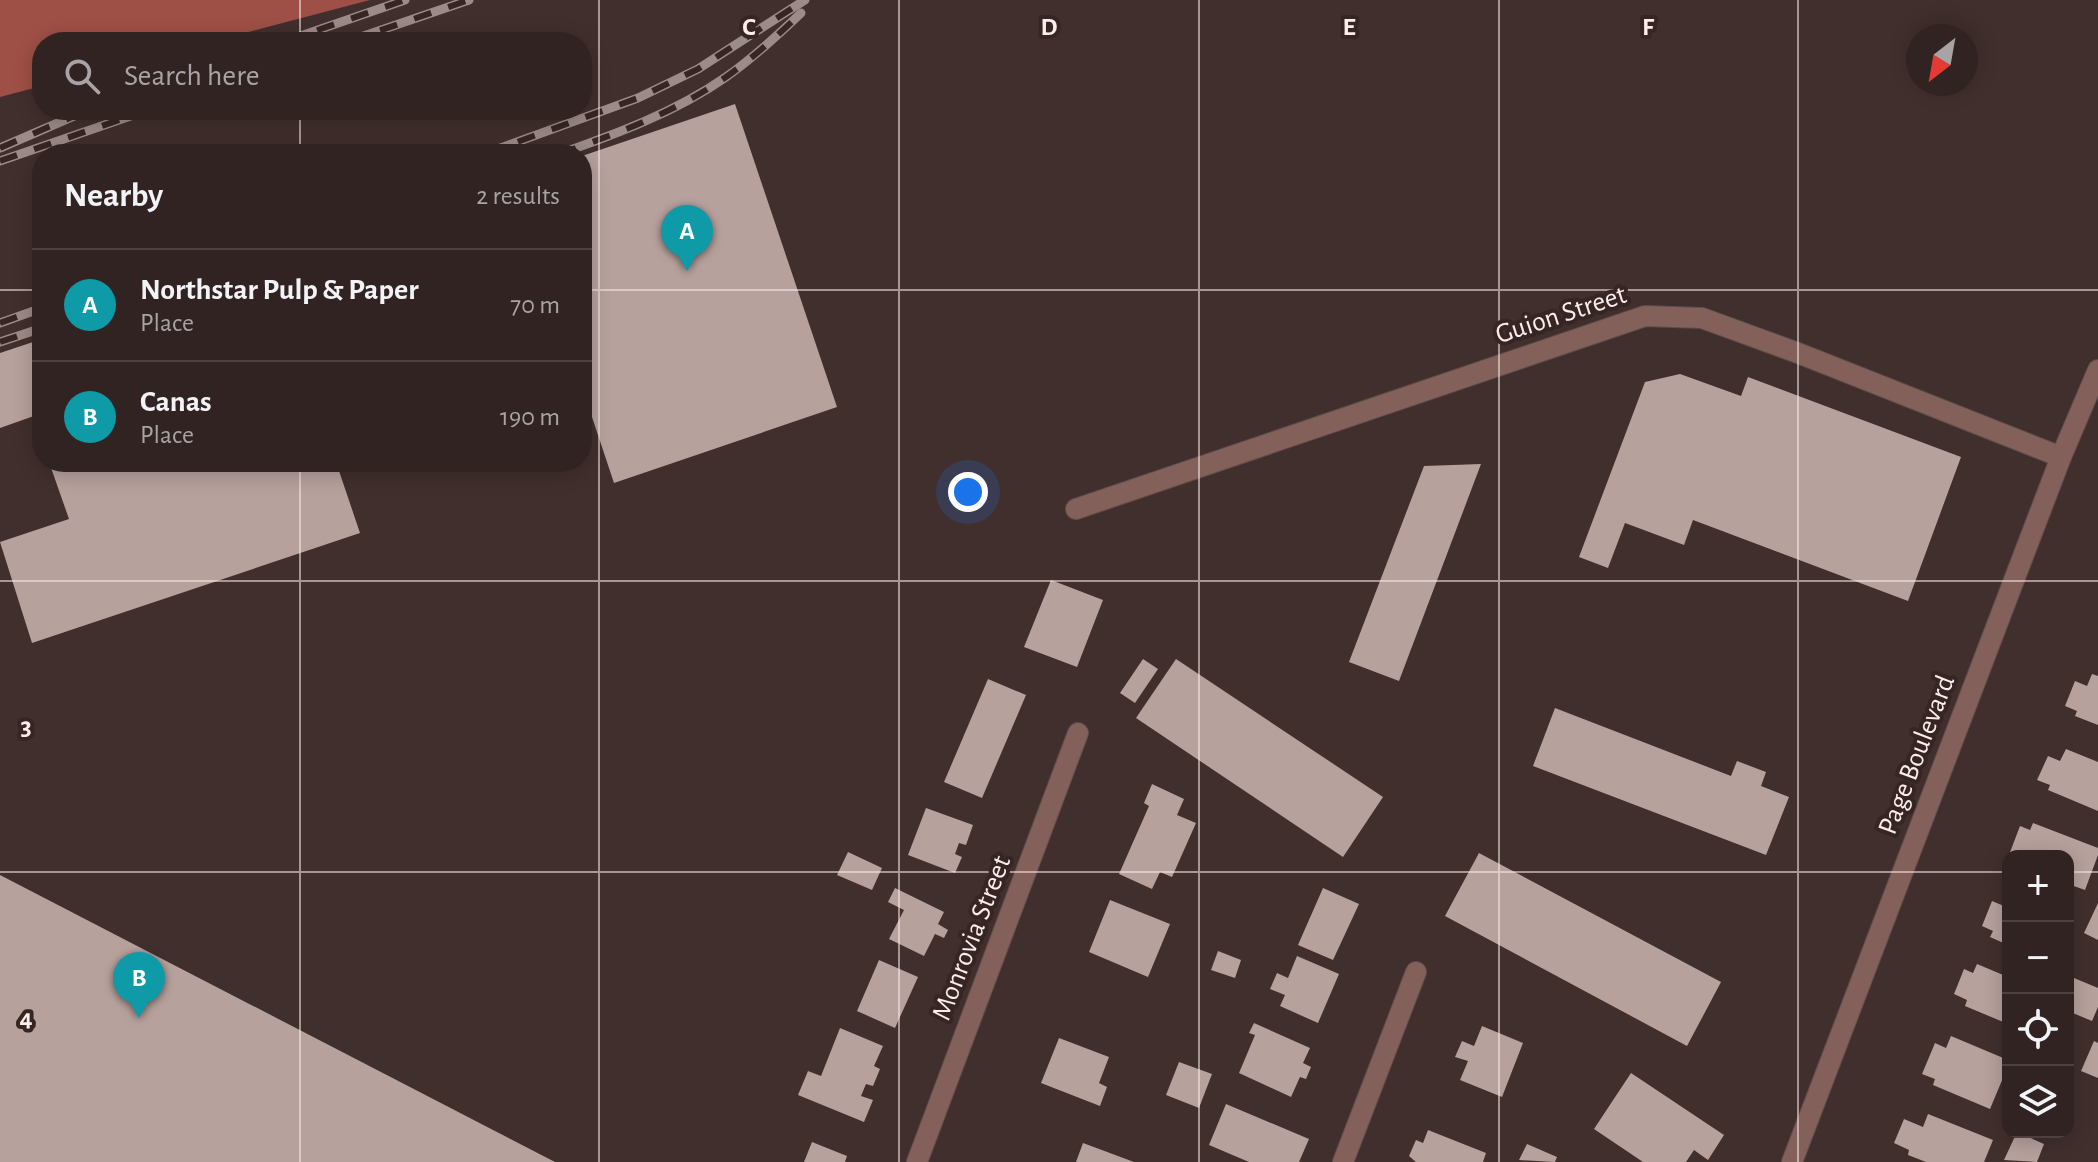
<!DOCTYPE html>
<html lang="en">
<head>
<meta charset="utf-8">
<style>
  :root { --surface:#312322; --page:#3d2f2f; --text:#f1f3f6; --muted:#a8a4a5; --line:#4c4040; --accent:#d93025 }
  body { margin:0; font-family:"Alegreya Sans",sans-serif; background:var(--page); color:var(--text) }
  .controls { position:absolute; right:24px; bottom:24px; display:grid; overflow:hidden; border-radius:16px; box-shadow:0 4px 20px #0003 }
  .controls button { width:72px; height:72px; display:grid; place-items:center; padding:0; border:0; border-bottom:2px solid var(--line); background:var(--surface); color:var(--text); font:40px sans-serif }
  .compass { position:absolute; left:1906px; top:24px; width:72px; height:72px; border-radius:50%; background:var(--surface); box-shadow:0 4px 20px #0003; rotate:211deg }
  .you { position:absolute; left:968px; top:492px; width:28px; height:28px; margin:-20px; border:6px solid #fff; border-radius:50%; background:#1a73e8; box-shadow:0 0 0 12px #1a73e833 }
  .badge { display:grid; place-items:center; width:52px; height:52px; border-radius:50%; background:var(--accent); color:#fff; font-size:26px; font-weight:700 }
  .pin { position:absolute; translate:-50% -66px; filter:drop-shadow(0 2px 4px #0008) }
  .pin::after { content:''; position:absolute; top:42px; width:28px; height:24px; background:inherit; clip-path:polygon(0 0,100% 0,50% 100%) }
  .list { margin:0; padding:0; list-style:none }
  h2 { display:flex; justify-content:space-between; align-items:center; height:104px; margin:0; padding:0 32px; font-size:34px }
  h2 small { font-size:26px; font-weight:400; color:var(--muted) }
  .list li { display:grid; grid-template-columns:52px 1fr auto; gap:24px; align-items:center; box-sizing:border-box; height:112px; padding:0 32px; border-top:2px solid var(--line) }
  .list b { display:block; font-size:30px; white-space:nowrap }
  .list p { margin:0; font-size:26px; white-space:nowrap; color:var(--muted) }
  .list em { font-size:26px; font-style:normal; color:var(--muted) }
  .icon { flex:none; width:44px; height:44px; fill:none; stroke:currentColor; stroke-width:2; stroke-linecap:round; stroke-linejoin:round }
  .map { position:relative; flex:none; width:2098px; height:1162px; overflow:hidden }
  .search { position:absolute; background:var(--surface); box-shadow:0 4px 20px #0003; left:32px; top:32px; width:560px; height:88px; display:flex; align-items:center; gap:20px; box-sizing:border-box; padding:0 28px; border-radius:32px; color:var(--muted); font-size:30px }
  .panel { position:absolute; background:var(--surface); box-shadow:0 4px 20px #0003; left:32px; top:144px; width:560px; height:328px; border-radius:32px }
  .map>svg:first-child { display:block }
</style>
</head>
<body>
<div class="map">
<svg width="2098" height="1162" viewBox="0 0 2098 1162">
  <rect width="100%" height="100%" fill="#412f2d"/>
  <path fill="#9f5046" d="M 0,0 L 370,0 L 210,42 L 42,42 L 42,86 L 0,97 Z"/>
  <g fill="#b7a19d">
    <path d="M 735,104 L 837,407 L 614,483 L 582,387 L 582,156 Z"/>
    <path d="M 42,339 L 42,438 L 41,438 L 34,416 L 0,428 L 0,353 Z"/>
    <path d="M 1680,374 L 1741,396 L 1748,377 L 1961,457 L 1908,601 L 1693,520 L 1684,545 L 1625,523 L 1608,568 L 1579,557 L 1645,382 Z"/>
    <path d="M 49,462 L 336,462 L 360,533 L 32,643 L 0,542 L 69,519 Z"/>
    <path d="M 1481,464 L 1399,681 L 1349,662 L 1424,466 Z"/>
    <path d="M 1051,580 L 1103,600 L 1077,667 L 1024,647 Z"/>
    <path d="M 1143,659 L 1158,669 L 1135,703 L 1120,693 Z"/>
    <path d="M 1176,659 L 1383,797 L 1343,857 L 1136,718 Z"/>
    <path d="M 2092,674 L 2098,676 L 2098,725 L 2075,716 L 2077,711 L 2065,706 L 2075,681 L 2087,686 Z"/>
    <path d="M 988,679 L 1026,695 L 982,798 L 944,782 Z"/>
    <path d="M 1555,708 L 1731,776 L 1737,761 L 1766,772 L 1761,786 L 1789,797 L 1766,855 L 1533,766 Z"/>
    <path d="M 2066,749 L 2098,762 L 2098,811 L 2048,790 L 2050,785 L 2037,780 L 2048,756 L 2060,761 Z"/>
    <path d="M 1152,784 L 1184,799 L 1177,815 L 1196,823 L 1172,877 L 1160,872 L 1152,889 L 1119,874 L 1149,806 L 1144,803 Z"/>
    <path d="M 926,808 L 973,825 L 966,845 L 959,843 L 955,854 L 962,857 L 955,873 L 908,855 Z"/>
    <path d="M 2033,823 L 2098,848 L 2098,855 L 2085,890 L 2068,884 L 2068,856 L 2009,855 L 2020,826 L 2030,830 Z"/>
    <path d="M 848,852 L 882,868 L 872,890 L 837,875 Z"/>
    <path d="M 1479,853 L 1721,982 L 1687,1046 L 1445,916 Z"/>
    <path d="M 0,875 L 555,1162 L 0,1162 Z"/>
    <path d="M 895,888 L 944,912 L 938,924 L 948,930 L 944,938 L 935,934 L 924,956 L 889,939 L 904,910 L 888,902 Z"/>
    <path d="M 1323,888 L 1359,904 L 1333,960 L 1298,945 Z"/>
    <path d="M 2008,896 L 2008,945 L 1990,937 L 1993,931 L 1982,926 L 1992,901 L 2004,906 Z"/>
    <path d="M 1110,900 L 1170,924 L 1148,977 L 1089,952 Z"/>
    <path d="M 2098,903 L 2098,940 L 2084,933 Z"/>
    <path d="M 1218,951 L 1241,960 L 1235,978 L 1211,970 Z"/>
    <path d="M 1297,956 L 1339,974 L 1318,1023 L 1280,1006 L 1285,995 L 1270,989 L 1277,973 L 1288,978 Z"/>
    <path d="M 879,960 L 918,977 L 895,1028 L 857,1011 Z"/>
    <path d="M 1977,964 L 2008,977 L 2008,1024 L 1965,1006 L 1967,1000 L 1954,994 L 1964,969 L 1973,973 Z"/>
    <path d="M 2074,978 L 2098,988 L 2098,1007 L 2092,1021 L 2068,1011 L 2068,992 Z"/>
    <path d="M 1254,1023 L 1310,1048 L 1303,1063 L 1311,1067 L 1306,1079 L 1300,1077 L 1291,1097 L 1239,1073 L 1255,1035 L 1249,1033 Z"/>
    <path d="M 1482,1026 L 1523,1043 L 1502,1097 L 1460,1080 L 1468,1061 L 1455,1057 L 1462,1041 L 1474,1046 Z"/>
    <path d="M 840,1028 L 883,1046 L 874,1066 L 880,1069 L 873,1086 L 866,1084 L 861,1096 L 873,1100 L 864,1122 L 798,1095 L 808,1071 L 821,1076 Z"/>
    <path d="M 1951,1036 L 2008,1060 L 2008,1066 L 1990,1109 L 1933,1085 L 1935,1079 L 1922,1074 L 1935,1043 L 1946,1048 Z"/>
    <path d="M 1059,1038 L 1109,1057 L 1099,1083 L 1107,1087 L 1100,1106 L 1041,1083 Z"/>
    <path d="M 2094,1041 L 2098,1043 L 2098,1078 L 2081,1071 Z"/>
    <path d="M 1179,1062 L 1212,1074 L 1199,1108 L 1166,1095 Z"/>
    <path d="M 1631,1073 L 1724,1135 L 1708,1160 L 1694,1150 L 1686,1162 L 1643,1162 L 1594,1129 Z"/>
    <path d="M 1226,1104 L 1309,1139 L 1299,1162 L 1249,1162 L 1209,1145 Z"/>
    <path d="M 1928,1114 L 1993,1140 L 1984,1162 L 1926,1162 L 1908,1155 L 1909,1150 L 1894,1143 L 1904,1119 L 1923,1127 Z"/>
    <path d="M 1428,1130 L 1486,1153 L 1483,1162 L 1416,1162 L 1409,1156 L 1416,1140 L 1423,1143 Z"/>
    <path d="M 2017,1132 L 2044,1144 L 2037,1162 L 2004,1160 Z"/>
    <path d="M 812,1142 L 847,1156 L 845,1162 L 804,1162 Z"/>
    <path d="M 1083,1143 L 1134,1162 L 1076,1162 Z"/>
    <path d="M 1527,1144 L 1557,1157 L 1555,1162 L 1519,1160 Z"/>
  </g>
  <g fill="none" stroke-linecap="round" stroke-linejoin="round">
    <g stroke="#5f4d4b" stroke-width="22">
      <g id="minor">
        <path d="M 1076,509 L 1645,316 L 1702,318 L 1798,353 L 2061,457"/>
        <path d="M 917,1162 L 1078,733"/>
        <path d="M 1343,1162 L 1416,972"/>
      </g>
    </g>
    <g stroke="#5f4d4b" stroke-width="22">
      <path id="tertiary" d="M 1792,1162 L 2061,457 L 2098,370"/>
    </g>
    <use href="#minor" stroke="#84605a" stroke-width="20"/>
    <use href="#tertiary" stroke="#84605a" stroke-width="20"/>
    <g stroke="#9b8b89" stroke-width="9">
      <g id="rail">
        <path d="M 283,42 L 405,0"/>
        <path d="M 346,42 L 469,0"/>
        <path d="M 0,148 L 88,110"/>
        <path d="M 484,154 L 638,98 L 698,69 L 805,0"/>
        <path d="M 559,154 C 616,134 676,112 726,77 C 753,58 777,36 801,13"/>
        <path d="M 0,161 L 148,110"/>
        <path d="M 0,323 L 42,308"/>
        <path d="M 0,342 L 42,328"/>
      </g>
    </g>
    <use href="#rail" stroke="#372523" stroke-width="6" stroke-dasharray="18" stroke-linecap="butt"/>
  </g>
  <path fill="none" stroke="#faedeb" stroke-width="2" stroke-opacity="0.55" d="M 300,0 L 300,42M 599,0 L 599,1162M 899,0 L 899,1162M 1199,0 L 1199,1162M 1499,0 L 1499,1162M 1798,0 L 1798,1162M 300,110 L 300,154M 0,290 L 42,290M 582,290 L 2098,290M 300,462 L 300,1162M 0,581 L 2098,581M 0,872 L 2008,872M 2068,872 L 2098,872"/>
  <g text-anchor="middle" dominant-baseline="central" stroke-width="8" stroke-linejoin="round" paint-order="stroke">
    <g font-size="28" fill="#faedeb" stroke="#372523">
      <text transform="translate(1561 315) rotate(-18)">Guion Street</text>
      <text transform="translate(1917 755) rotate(-69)">Page Boulevard</text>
      <text transform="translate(972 938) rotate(-69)">Monrovia Street</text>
    </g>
  </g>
  <g font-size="26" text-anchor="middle" font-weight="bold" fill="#faedeb" stroke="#372523" stroke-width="8" stroke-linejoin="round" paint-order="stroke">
    <text x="749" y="35">C</text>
    <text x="1049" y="35">D</text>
    <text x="1349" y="35">E</text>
    <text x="1648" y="35">F</text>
    <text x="26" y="735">3</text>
    <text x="26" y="1026">4</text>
  </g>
</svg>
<div class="controls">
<button>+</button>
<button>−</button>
<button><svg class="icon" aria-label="locate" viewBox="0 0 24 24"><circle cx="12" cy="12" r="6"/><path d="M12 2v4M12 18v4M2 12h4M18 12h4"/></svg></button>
<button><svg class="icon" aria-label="layers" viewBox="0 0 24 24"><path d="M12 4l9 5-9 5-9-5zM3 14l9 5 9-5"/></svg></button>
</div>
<svg class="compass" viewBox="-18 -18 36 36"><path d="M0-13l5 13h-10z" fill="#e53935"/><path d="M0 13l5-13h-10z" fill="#a8a4a5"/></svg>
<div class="you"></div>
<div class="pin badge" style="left:687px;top:271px;background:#0f9aa8">A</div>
<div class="pin badge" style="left:139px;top:1018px;background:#0f9aa8">B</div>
<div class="search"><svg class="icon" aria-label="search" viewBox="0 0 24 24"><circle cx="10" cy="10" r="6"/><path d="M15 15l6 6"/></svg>Search here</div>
<section class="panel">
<h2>Nearby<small>2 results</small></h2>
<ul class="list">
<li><span class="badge" style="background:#0f9aa8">A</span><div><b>Northstar Pulp &amp; Paper</b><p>Place</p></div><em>70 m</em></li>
<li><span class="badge" style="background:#0f9aa8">B</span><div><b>Canas</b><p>Place</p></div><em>190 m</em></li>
</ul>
</section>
</div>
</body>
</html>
